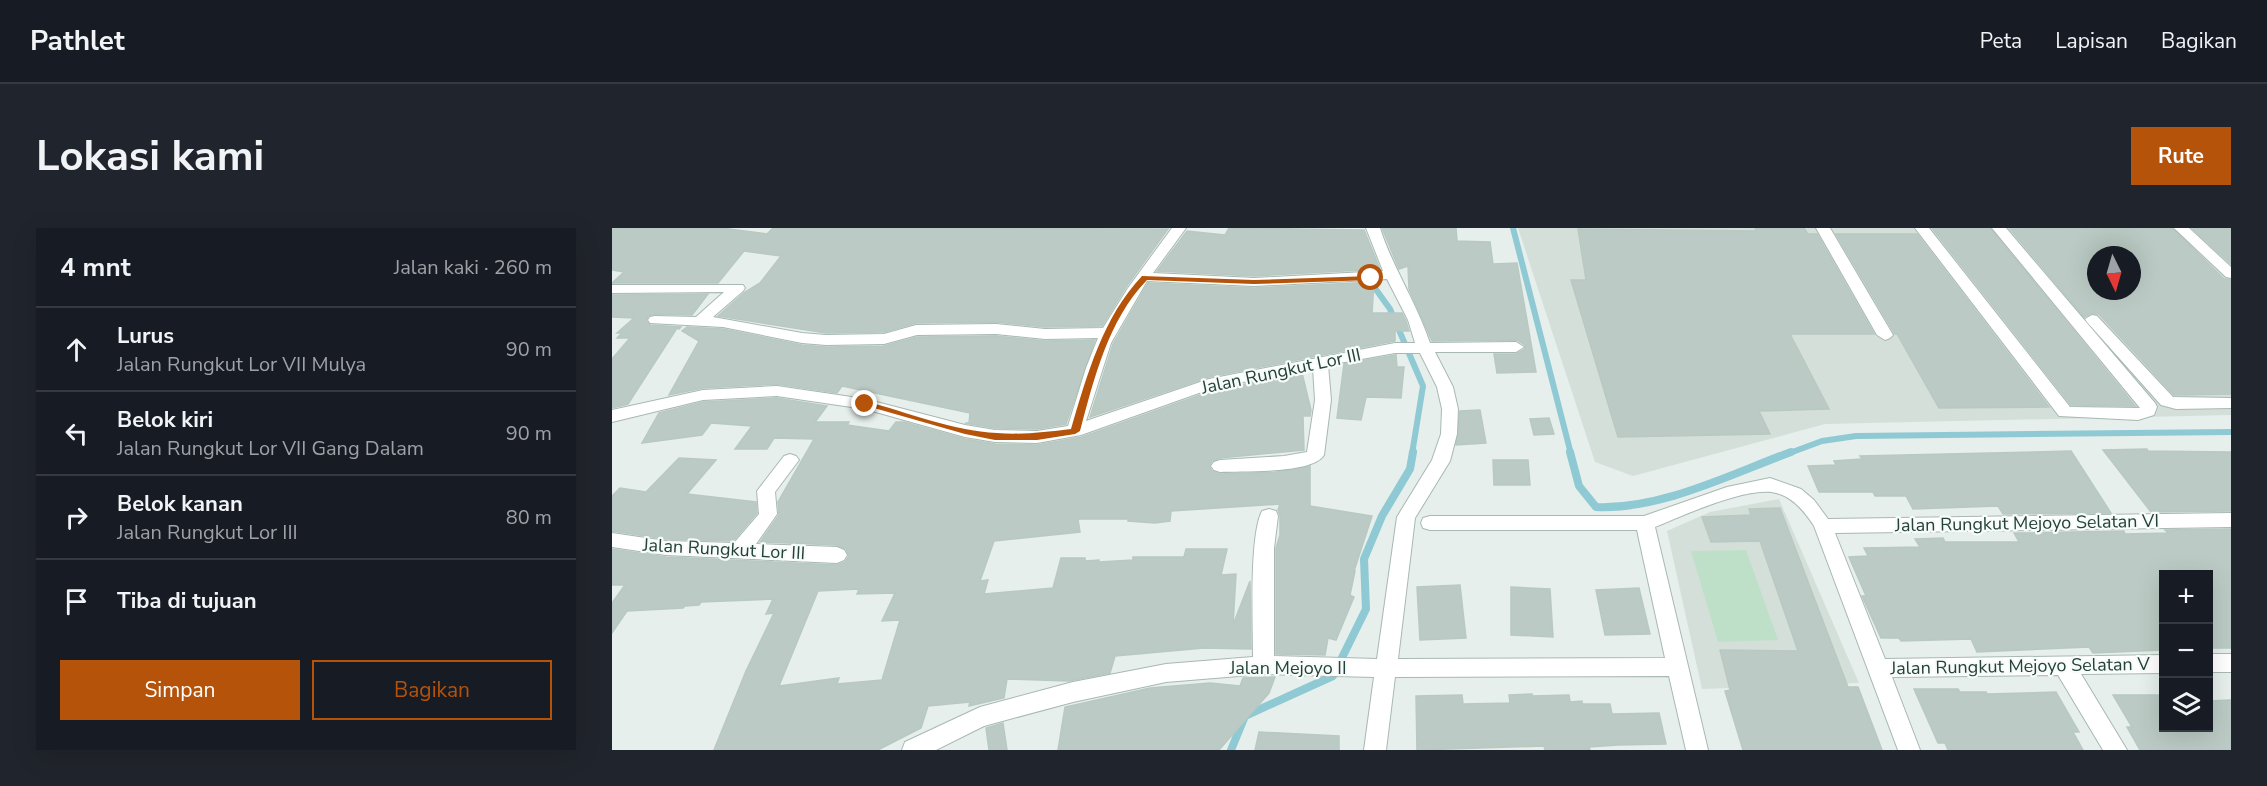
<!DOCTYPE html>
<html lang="id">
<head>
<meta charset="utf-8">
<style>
  :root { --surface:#171b24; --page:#20242c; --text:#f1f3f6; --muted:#9ea1a6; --line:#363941; --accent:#b45309 }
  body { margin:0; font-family:"Nunito Sans",sans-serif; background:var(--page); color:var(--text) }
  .controls { position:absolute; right:18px; bottom:18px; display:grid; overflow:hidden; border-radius:0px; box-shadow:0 6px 24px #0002 }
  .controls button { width:54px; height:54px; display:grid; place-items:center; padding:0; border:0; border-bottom:2px solid var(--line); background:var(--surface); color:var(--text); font:30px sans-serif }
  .compass { position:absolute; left:1475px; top:18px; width:54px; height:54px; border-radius:50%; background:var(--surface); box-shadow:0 6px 24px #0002; rotate:175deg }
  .stop { position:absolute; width:18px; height:18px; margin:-14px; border:4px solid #b45309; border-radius:50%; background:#fff }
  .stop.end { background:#b45309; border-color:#fff; box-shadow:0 2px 6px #0008 }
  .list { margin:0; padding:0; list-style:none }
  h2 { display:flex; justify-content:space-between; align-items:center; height:78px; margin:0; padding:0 24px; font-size:26px }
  h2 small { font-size:20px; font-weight:400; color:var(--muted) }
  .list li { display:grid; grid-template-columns:39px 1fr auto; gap:18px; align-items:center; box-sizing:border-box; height:84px; padding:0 24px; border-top:2px solid var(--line) }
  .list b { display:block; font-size:22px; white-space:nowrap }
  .list p { margin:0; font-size:20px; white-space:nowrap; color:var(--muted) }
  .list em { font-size:20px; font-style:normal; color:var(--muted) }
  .actions { display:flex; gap:12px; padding:18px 24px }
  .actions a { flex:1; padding:14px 0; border:2px solid var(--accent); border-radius:0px; text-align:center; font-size:21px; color:var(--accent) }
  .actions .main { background:var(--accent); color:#fff }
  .icon { flex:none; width:33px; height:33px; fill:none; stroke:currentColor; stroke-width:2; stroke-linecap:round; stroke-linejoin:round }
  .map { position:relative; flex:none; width:1619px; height:522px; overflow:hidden; border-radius:0px }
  header { display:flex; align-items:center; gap:36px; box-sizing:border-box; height:84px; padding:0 30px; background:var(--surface); border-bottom:2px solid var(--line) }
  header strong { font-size:28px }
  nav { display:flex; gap:33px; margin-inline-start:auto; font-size:21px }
  .intro { display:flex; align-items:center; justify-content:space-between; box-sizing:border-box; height:144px; padding:0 36px }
  h1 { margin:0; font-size:42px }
  .button { padding:15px 27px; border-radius:0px; background:var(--accent); color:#fff; font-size:21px; font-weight:700 }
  main { display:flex; gap:36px; padding:0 36px }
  aside { flex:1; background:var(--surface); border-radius:0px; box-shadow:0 6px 24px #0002 }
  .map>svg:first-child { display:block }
</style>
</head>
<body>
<header>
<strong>Pathlet</strong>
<nav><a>Peta</a><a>Lapisan</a><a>Bagikan</a></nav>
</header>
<div class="intro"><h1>Lokasi kami</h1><a class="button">Rute</a></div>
<main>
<aside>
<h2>4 mnt<small>Jalan kaki · 260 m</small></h2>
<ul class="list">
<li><svg class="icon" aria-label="ahead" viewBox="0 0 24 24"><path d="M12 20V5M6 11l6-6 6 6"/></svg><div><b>Lurus</b><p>Jalan Rungkut Lor VII Mulya</p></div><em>90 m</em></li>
<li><svg class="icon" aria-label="left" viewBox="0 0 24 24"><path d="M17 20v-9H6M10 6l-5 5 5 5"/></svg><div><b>Belok kiri</b><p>Jalan Rungkut Lor VII Gang Dalam</p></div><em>90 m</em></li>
<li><svg class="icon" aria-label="right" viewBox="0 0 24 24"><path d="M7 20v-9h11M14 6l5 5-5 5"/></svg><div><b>Belok kanan</b><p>Jalan Rungkut Lor III</p></div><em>80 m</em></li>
<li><svg class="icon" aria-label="arrive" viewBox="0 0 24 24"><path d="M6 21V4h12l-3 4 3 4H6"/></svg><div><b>Tiba di tujuan</b></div></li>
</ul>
<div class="actions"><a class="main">Simpan</a><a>Bagikan</a></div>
</aside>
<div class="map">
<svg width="1619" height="522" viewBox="0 0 1619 522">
  <rect width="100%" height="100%" fill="#e6efeb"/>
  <g fill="#d4dfda" fill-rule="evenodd">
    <path d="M 906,0 L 1619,0 L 1619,187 L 1213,196 L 1021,248 L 983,234 ZM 1484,27 L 1520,27 L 1520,63 L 1484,63 Z"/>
    <path d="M 1167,271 L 1247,455 L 1090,461 L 1055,303 L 1098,284 Z"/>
  </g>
  <path fill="#bfe0c8" d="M 1134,322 L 1166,412 L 1106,414 L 1079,323 Z"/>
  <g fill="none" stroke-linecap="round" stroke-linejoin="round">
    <g stroke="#8ec9d4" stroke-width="6">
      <path d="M 901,0 L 959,226"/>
      <path d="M 745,35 L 778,81 L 811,158 L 800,226"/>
      <path d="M 1175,226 L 1210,213 L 1244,208 L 1619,204"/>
    </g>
    <g stroke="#8ec9d4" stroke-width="8">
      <path d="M 958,224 L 967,258 L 984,279 C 1049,282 1119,246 1179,224"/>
      <path d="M 619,522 L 633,488 L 721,448 L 754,381 L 752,331 L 770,288 L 798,241 L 801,224"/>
    </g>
  </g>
  <g fill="#bbcac4" stroke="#b8c9c2" stroke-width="1.5" fill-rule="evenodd">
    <path d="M 0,0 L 110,0 L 155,6 L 161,0 L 556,1 L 514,59 L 490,98 L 433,99 L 384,94 L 304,95 L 272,104 L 214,105 L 106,88 L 133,64 L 148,55 L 169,28 L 132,23 L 106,55 L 0,55 L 12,44 L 0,42 Z"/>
    <path d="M 617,0 L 752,2 L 768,41 L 642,48 L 545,43 L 575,3 L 613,7 Z"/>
    <path d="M 770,0 L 844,0 L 845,13 L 878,14 L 881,36 L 905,35 L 924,144 L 885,145 L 882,126 L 904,126 L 913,121 L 913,117 L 905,112 L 820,113 L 797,61 L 796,38 L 787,41 Z"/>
    <path d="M 1143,0 L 1192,0 L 1196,6 L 1205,6 L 1262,106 L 1178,106 L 1217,181 L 1147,183 L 1158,206 L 1006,209 L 959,52 L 974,52 L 966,1 L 1144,3 Z"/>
    <path d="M 1320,0 L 1378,0 L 1523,178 L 1459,177 Z"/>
    <path d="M 1560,0 L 1612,51 L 1619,52 L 1619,166 L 1562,167 L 1487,86 L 1480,85 L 1472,89 L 1398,1 ZM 1484,27 L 1520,27 L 1520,63 L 1484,63 Z"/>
    <path d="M 1580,0 L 1619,0 L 1619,36 Z"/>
    <path d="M 1224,6 L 1305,6 L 1437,179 L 1327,180 L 1285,106 L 1283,106 Z"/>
    <path d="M 762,54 L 760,85 L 790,85 L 794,93 L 797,103 L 783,103 L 783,113 L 597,149 L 478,189 L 501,116 L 536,55 L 642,60 Z"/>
    <path d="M 96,66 L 80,87 L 43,86 L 36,88 L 34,93 L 38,97 L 69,99 L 67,101 L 65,100 L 16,176 L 0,180 L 0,131 L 18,110 L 5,110 L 10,105 L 5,105 L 22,90 L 0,89 L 0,67 Z"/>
    <path d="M 75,99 L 111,101 L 190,117 L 214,119 L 272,118 L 305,109 L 384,108 L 433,113 L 483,112 L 454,196 L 425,201 L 383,200 L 353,195 L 357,195 L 358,185 L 230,158 L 225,165 L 165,156 L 91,160 L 57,167 L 87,113 L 70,103 Z"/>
    <path d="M 784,127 L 785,139 L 792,139 L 789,170 L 754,169 L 749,192 L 725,190 L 732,136 Z"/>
    <path d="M 690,145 L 699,182 L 698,188 L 691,188 L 692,222 L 608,230 L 600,233 L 597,238 L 600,243 L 608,246 L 664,244 L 698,238 L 698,278 L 760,288 L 742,343 L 743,343 L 738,367 L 742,369 L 724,412 L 716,410 L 713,427 L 664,426 L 664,320 L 668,307 L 668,288 L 666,282 L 668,276 L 559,283 L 558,293 L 543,295 L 516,293 L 516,291 L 466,291 L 468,304 L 382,313 L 368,353 L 376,352 L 372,366 L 441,360 L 449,330 L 473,330 L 473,333 L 487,332 L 487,334 L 521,332 L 521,329 L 572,329 L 574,321 L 615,321 L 609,347 L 624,346 L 621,397 L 638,353 L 639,421 L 592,420 L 503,428 L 498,445 L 457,453 L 395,451 L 392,470 L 357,478 L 358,474 L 316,478 L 309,500 L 266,522 L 102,522 L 134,443 L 162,385 L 154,386 L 161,371 L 89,374 L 87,377 L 73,378 L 71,380 L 15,383 L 0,405 L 0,375 L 13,357 L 0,357 L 0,321 L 54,329 L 225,337 L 233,334 L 237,328 L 234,321 L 225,317 L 148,314 L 167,287 L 166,274 L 202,211 L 162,210 L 155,221 L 123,221 L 140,198 L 99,195 L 90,207 L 30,215 L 47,185 L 91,174 L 165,170 L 215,178 L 203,194 L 237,194 L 235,197 L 277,203 L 284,194 L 292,194 L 353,211 L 383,216 L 425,217 L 470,209 L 602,162 ZM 247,361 L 245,366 L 283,365 L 270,393 L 288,392 L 270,452 L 225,456 L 227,450 L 167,458 L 206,363 Z"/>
    <path d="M 868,182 L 874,215 L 844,217 L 848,183 Z"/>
    <path d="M 937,190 L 942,206 L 922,207 L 918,191 Z"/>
    <path d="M 1535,221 L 1536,223 L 1619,224 L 1619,283 L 1539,284 L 1491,222 Z"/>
    <path d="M 1459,223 L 1499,285 L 1391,286 L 1386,278 L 1301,281 L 1294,268 L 1263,268 L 1261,264 L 1207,264 L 1196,238 L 1224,237 L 1222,233 L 1250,231 L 1248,228 Z"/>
    <path d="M 67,230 L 104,232 L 75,266 L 144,274 L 145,285 L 121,313 L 54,311 L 0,303 L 0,268 L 8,260 L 34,264 Z"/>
    <path d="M 881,232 L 916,232 L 918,257 L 882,257 Z"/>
    <path d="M 1168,280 L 1236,459 L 1246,459 L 1270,522 L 1131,522 L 1113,463 L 1118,462 L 1108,422 L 1186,423 L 1148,313 L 1099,314 L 1090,289 L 1139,287 L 1137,281 Z"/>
    <path d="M 1619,301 L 1619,420 L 1596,420 L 1596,346 L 1551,346 L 1551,422 L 1481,425 L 1477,419 L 1365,424 L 1359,411 L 1289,413 L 1287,410 L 1269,410 L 1250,368 L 1254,368 L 1237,329 L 1256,328 L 1252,320 L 1308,319 L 1303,311 L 1331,310 L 1333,314 L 1407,314 L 1402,305 L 1512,303 L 1513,306 L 1556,305 L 1553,302 Z"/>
    <path d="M 848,357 L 854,410 L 808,412 L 805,359 Z"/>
    <path d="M 899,359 L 938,361 L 941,409 L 899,407 Z"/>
    <path d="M 1027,360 L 1038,406 L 993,407 L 984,362 Z"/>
    <path d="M 663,449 L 657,465 L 607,522 L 446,522 L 453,479 L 538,460 L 598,455 L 628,458 L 631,450 Z"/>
    <path d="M 1302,461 L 1346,461 L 1348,464 L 1374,464 L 1375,466 L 1444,464 L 1467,504 L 1461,504 L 1471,522 L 1336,522 L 1333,515 L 1326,515 Z"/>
    <path d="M 920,466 L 920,468 L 957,467 L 958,474 L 970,473 L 970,476 L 998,476 L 1000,486 L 1047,485 L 1054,516 L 1006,517 L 977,519 L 978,522 L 933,522 L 932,518 L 805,522 L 804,468 L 850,467 L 851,476 L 898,475 L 897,467 Z"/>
    <path d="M 1501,467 L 1551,467 L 1551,500 L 1596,500 L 1596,473 L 1619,472 L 1619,522 L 1528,522 L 1515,499 L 1520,499 Z"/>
    <path d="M 391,495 L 395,522 L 377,522 L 374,500 Z"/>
    <path d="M 647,504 L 727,508 L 727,522 L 643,522 Z"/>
  </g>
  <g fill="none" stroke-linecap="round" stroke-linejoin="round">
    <g stroke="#a8b8b2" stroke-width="2">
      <g id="minor">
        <path d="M 560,0 L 574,0 L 541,45 L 642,50 L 771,43 L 754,0 L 768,0 C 781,40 804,74 818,115 L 904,114 L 912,119 L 904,124 L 823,124 L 841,159 L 846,181 L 845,206 L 838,233 L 803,290 L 786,431 L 1053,430 L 1025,302 L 818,302 L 811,300 L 809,295 L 811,290 L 818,288 L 1032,288 L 1115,259 L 1158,250 L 1189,261 L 1202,272 L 1216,291 L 1619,285 L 1619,299 L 1223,305 L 1273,431 L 1552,427 L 1552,445 L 1469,446 L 1515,522 L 1491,522 L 1446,447 L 1280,449 L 1308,522 L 1286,522 L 1202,298 C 1193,284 1181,269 1164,265 C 1137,257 1070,288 1043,299 L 1096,522 L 1074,522 L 1057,448 L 783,449 L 774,522 L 752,522 L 762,449 L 651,446 L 554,454 L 461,474 L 372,498 L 324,522 L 290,522 L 293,514 L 368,479 L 461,454 L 554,436 L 641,429 C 641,396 637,308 650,283 L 657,281 L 664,283 L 666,288 L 662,320 L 662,428 L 765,431 L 785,289 L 820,232 L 829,206 L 830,181 L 825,159 L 808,125 L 783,125 L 716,137 L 719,172 L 712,227 C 701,246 629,243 608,244 L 602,242 L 599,238 L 602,234 L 608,232 L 672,228 L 695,224 L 703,172 L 701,140 L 601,160 L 469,207 L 425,215 L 383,214 L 353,209 L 253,181 L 165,168 L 91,172 L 0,194 L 0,182 L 91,162 L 165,158 L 253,171 L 353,197 L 383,202 L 425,203 L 456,198 L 474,140 L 486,110 L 433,111 L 384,106 L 305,107 L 272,116 L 214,117 L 190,115 L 111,99 L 38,95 L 36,92 L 38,89 L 43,88 L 84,89 L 112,64 L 0,65 L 0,57 L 131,57 L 133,60 L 131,63 L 101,89 L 190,105 L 214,107 L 272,106 L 304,97 L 384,96 L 433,101 L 491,100 L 516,60 ZM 775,51 L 796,92 L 803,115 L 783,115 L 597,151 L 474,193 L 499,115 L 535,53 L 642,58 Z"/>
        <path d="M 1204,0 L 1218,0 L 1281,107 L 1278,110 L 1273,112 L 1265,107 Z"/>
        <path d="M 1303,0 L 1317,0 L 1458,179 L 1528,180 L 1380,0 L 1394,0 L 1543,175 L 1545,179 L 1542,187 L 1526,192 L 1447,188 Z"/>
        <path d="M 1562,0 L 1577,0 L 1619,39 L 1619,50 L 1614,49 Z"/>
        <path d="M 1480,87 L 1485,88 L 1561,169 L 1619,170 L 1619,180 L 1564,181 L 1549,177 L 1475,94 L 1473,91 Z"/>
        <path d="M 178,226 L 184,228 L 187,232 L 163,264 L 165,286 L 144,316 L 225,319 L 232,322 L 235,327 L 232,332 L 225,335 L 54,327 L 0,319 L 0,305 L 54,313 L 122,315 L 147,286 L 145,263 L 172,228 Z"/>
        <rect x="1596" y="426" width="23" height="18"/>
      </g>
    </g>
    <use href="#minor" fill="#fff" fill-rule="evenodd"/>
  </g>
  <path fill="#b45309" d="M 530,48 L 642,52 L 759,48 L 763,50 L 759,52 L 642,56 L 535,52 C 496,92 482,151 468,203 L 463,206 L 425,212 L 383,212 L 353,206 L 248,176 L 253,173 C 294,184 342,203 385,205 C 410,207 434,204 459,201 C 475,147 491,89 530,48 Z"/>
  <g text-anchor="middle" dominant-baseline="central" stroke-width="4.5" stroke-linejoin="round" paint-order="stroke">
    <g font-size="18" fill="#24423a" stroke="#f7fbf9">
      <text transform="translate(669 143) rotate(-12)">Jalan Rungkut Lor III</text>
      <text transform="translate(1415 295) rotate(-1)">Jalan Rungkut Mejoyo Selatan VI</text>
      <text transform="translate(112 321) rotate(3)">Jalan Rungkut Lor III</text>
      <text transform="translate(1408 438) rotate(-1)">Jalan Rungkut Mejoyo Selatan V</text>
      <text x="676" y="440">Jalan Mejoyo II</text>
    </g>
  </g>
</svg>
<div class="controls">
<button>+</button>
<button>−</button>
<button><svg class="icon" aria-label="layers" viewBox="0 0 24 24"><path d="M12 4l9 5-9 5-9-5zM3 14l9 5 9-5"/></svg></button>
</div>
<svg class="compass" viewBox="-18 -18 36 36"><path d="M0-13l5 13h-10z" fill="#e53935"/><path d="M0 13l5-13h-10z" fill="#9ea1a6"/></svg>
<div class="stop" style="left:759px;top:50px"></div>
<div class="stop end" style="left:253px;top:176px"></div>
</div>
</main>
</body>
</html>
